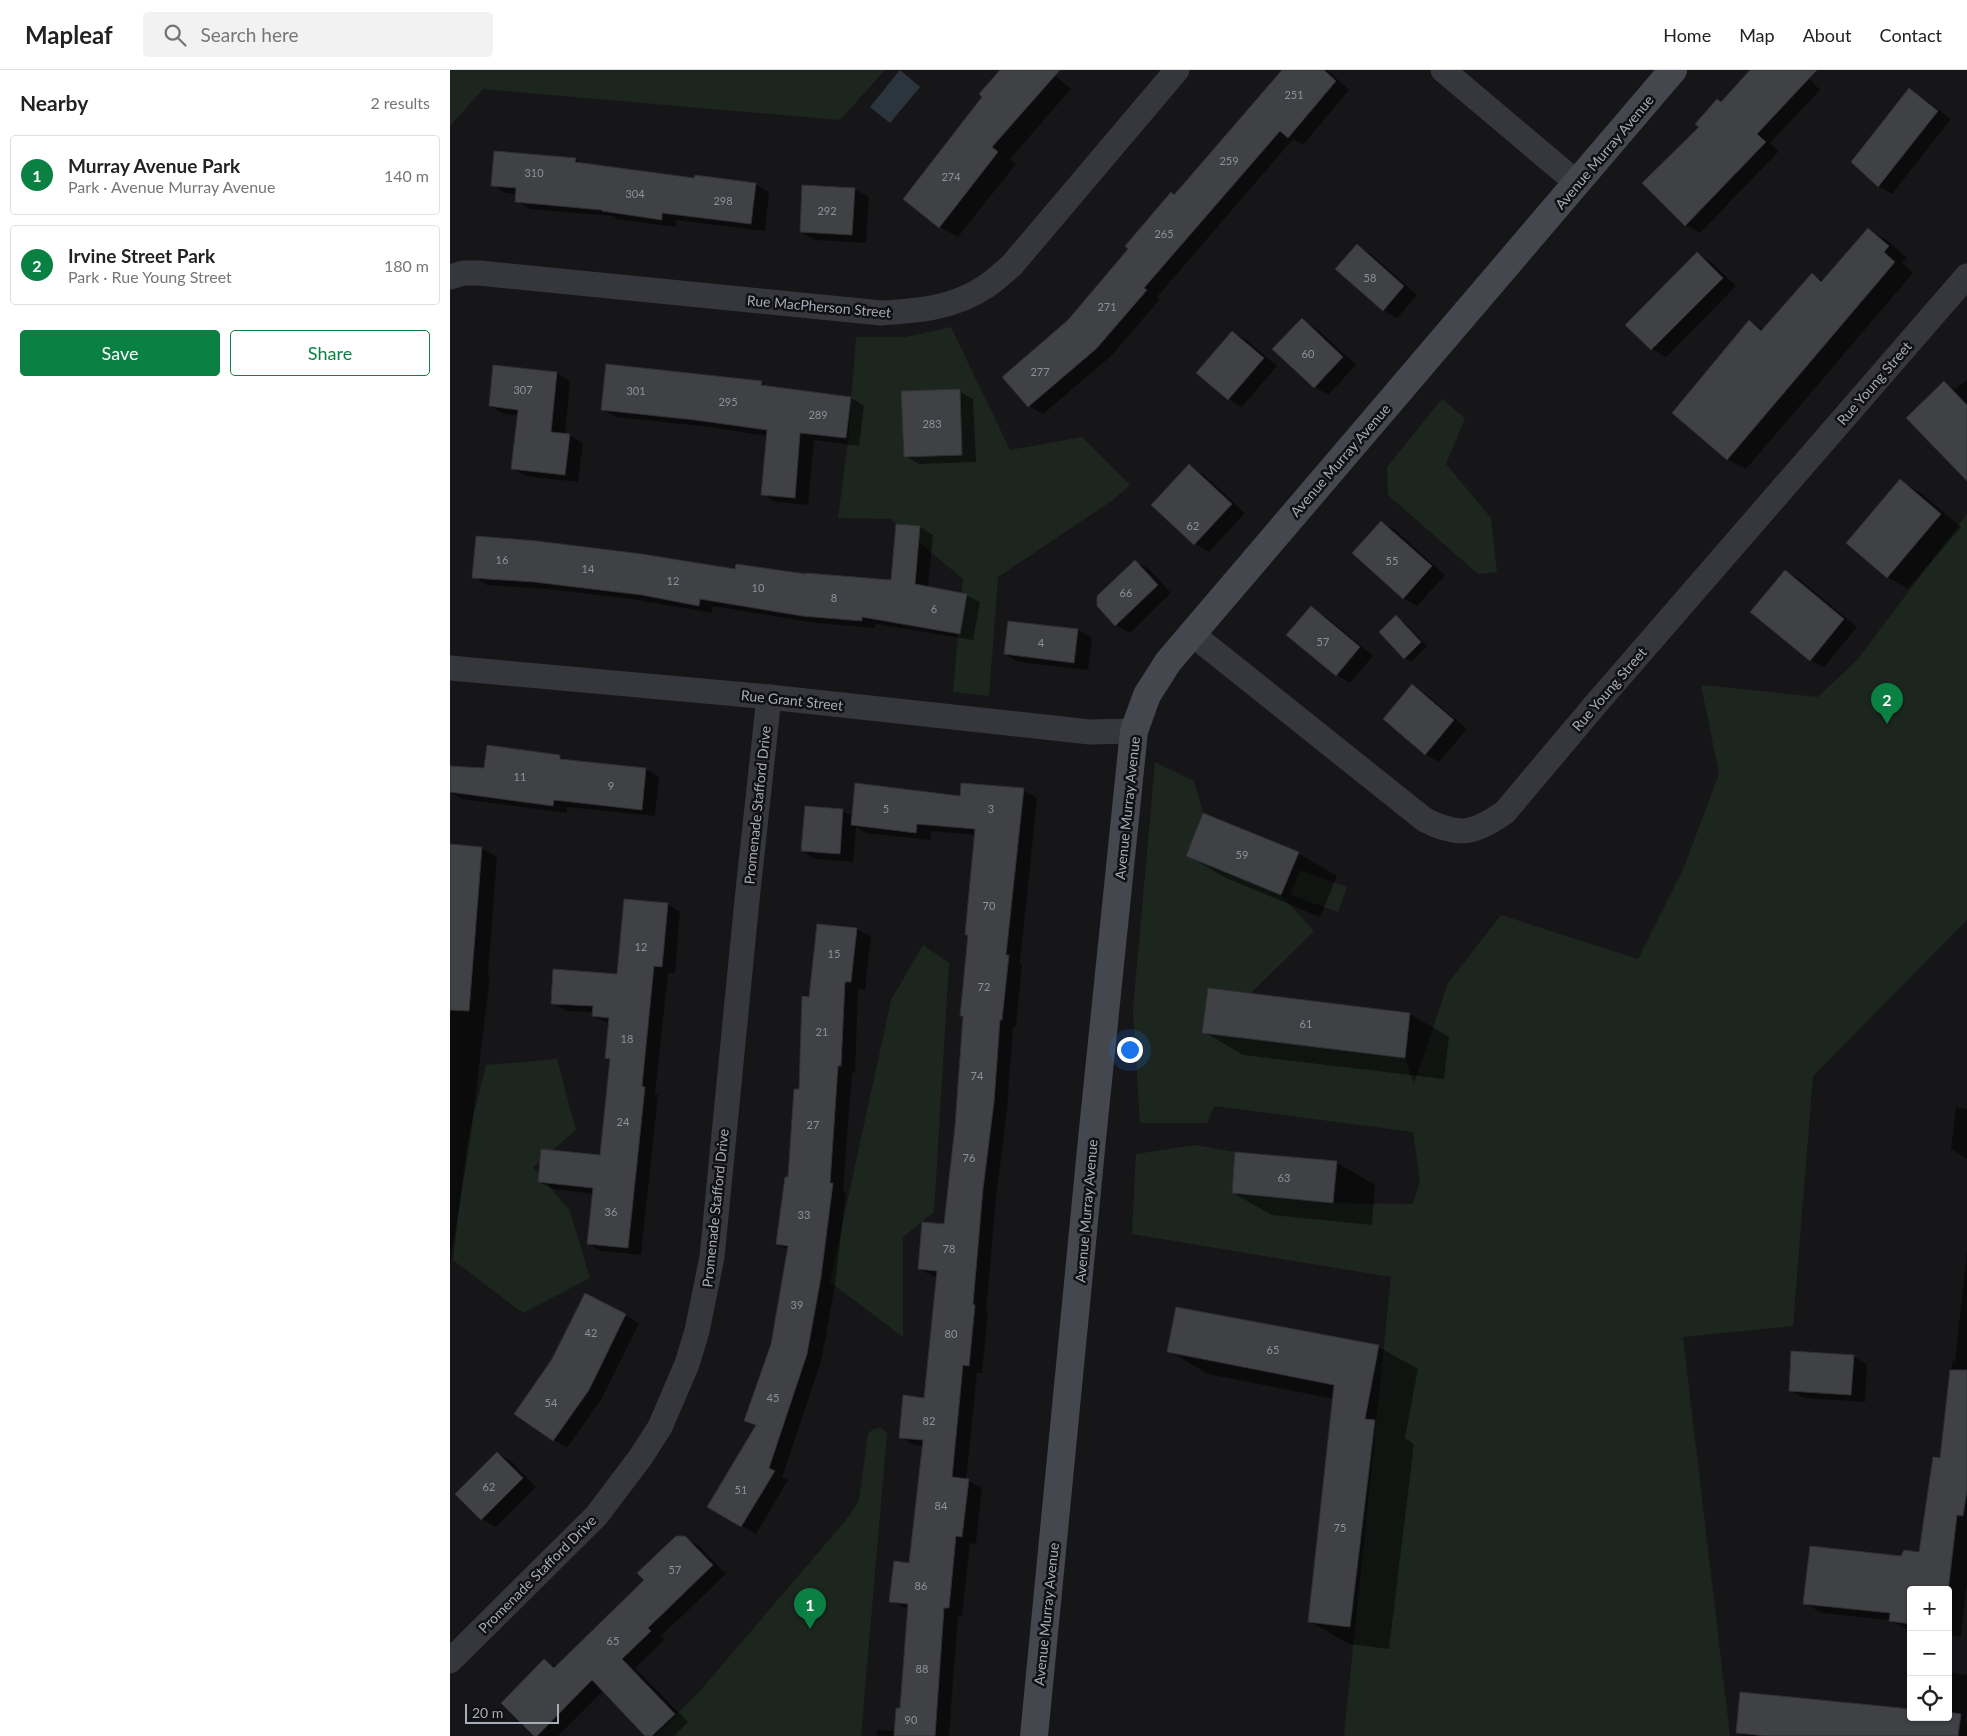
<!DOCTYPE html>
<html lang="en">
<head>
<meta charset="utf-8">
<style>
  :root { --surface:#fff; --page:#f2f2f2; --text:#222; --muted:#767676; --line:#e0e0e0; --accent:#0b8043 }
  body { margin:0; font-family:Lato,sans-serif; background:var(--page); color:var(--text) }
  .controls { position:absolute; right:15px; bottom:15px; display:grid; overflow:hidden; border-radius:5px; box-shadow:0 1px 4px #0004 }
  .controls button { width:45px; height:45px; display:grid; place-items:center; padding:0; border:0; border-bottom:1px solid var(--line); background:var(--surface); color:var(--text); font:25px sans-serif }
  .scale { position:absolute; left:15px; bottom:12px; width:94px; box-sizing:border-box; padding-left:5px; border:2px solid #a7acb9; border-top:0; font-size:14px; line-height:18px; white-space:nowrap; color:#a7acb9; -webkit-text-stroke:4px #111113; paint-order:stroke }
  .you { position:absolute; left:679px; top:979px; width:18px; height:18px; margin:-12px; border:4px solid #fff; border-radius:50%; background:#1a73e8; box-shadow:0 0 0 8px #1a73e833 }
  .badge { display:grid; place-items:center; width:32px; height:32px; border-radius:50%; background:var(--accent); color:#fff; font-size:16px; font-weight:700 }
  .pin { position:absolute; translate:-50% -41px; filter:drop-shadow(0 1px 2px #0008) }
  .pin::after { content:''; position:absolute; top:26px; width:18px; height:15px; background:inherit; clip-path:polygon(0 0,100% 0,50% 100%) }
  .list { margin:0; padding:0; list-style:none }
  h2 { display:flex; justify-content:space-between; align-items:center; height:65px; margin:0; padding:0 20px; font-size:21px }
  h2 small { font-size:16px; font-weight:400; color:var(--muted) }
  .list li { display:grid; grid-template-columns:32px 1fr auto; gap:15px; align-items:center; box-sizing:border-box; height:80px; margin:0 10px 10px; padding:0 10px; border:1px solid var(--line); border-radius:5px }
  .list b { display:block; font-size:19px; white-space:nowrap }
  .list p { margin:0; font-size:16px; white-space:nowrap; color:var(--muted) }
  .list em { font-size:16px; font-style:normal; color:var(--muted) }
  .actions { display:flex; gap:10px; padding:15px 20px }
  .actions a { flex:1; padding:11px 0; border:1px solid var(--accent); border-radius:5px; text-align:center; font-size:18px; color:var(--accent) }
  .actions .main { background:var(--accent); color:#fff }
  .icon { flex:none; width:28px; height:28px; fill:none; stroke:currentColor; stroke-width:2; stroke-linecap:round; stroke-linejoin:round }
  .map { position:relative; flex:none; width:1517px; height:1666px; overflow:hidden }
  header { display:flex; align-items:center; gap:30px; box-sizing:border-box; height:70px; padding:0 25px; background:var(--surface); border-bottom:1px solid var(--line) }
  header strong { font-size:24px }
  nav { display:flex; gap:28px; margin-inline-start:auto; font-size:18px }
  .search { width:350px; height:45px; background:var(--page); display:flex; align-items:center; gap:12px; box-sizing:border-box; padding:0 18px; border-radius:5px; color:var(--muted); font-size:19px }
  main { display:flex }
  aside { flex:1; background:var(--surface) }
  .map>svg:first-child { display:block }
</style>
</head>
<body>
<header>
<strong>Mapleaf</strong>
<div class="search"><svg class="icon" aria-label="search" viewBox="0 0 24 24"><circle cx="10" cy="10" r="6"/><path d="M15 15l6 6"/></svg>Search here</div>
<nav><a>Home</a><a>Map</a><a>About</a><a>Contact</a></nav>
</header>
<main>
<aside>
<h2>Nearby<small>2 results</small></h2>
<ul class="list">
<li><span class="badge">1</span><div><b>Murray Avenue Park</b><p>Park · Avenue Murray Avenue</p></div><em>140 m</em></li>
<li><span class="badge">2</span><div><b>Irvine Street Park</b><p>Park · Rue Young Street</p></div><em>180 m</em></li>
</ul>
<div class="actions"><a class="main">Save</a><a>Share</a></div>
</aside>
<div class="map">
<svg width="1517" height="1666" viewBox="0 0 1517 1666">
  <rect width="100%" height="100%" fill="#161618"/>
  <g fill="#1d261e">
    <path d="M 0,0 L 435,0 L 390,50 L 33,19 L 0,56 Z"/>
    <path d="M 501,257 L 560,380 L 632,367 L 680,415 L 663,430 L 548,507 L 539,626 L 503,622 L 513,509 L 441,449 L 388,448 L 398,372 L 406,267 L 456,267 Z"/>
    <path d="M 992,329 L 1015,348 L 996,394 L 1041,448 L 1047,502 L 1028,504 L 938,425 L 937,397 Z"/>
    <path d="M 1517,444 L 1517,850 L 1363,1006 L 1343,1256 L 1233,1267 L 1280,1666 L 894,1666 L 941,1207 L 682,1164 L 686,1084 L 745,1075 L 785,1082 L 782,1123 L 883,1133 L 963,1134 L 970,1111 L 963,1062 L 764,1036 L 757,1053 L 690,1053 L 683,940 L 705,692 L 744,711 L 753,743 L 736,786 L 831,825 L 864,861 L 800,924 L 752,963 L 955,988 L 964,1014 L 998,913 L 1051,845 L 1188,889 L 1234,797 L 1269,704 L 1251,615 L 1368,627 L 1407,590 Z"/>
    <path d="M 850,800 L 897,817 L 888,842 L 840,825 Z"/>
    <path d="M 473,875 L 499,893 L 484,1142 L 453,1167 L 453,1267 L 380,1212 L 441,930 Z"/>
    <path d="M 107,989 L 126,1060 L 83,1097 L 120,1141 L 140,1208 L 73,1243 L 3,1190 L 17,1072 L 36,995 Z"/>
    <path d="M 431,1358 L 437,1363 L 411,1666 L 205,1666 L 249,1622 L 396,1450 L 409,1431 L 418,1363 L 424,1359 Z"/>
  </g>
  <path fill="#2b353d" d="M 450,0 L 470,17 L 440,53 L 420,37 Z"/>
  <g fill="#0007">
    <path d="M 552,0 L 599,0 L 621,19 L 560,89 L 566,94 L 508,167 L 490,157 L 534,27 Z"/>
    <path d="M 834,0 L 877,0 L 899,20 L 853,75 L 843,69 L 707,227 L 710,229 L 660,287 L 593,344 L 579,336 L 554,307 L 619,251 Z"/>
    <path d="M 1302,0 L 1351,0 L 1370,20 L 1320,73 L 1329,81 L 1250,163 L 1236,155 L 1251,57 Z"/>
    <path d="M 1459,20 L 1473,28 L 1501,49 L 1442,124 L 1428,116 Z"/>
    <path d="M 125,89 L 136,95 L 245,110 L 305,114 L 319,122 L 315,161 L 226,150 L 225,157 L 167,149 L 163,146 L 80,139 L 67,131 L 67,124 L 56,123 L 43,115 Z"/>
    <path d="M 405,119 L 419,127 L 416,173 L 365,170 L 351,162 Z"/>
    <path d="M 1418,160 L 1437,170 L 1457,188 L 1452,193 L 1463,203 L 1296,399 L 1277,389 L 1300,252 L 1314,260 L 1362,205 L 1373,211 Z"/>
    <path d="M 907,176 L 921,184 L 967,225 L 947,248 L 933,240 Z"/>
    <path d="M 1247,184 L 1261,192 L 1286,216 L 1216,287 L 1202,279 Z"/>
    <path d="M 852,250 L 866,258 L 906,295 L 878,325 L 865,317 Z"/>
    <path d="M 782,262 L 796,270 L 827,296 L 792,337 L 778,329 Z"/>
    <path d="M 106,303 L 120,311 L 115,365 L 119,365 L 133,373 L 128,412 L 76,406 L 62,398 L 68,345 L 54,344 L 40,336 Z"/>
    <path d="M 1517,310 L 1517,407 L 1494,313 L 1505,319 Z"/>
    <path d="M 311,313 L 320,317 L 401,328 L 414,336 L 409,376 L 364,370 L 358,435 L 326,432 L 312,424 L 317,366 L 260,357 L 166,347 L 152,339 Z"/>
    <path d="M 509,321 L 523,329 L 526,392 L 469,394 L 455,386 Z"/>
    <path d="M 739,396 L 753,404 L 795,443 L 759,482 L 745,474 L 703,435 Z"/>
    <path d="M 1450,411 L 1471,423 L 1511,457 L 1458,519 L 1437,507 Z"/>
    <path d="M 931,452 L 945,460 L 995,505 L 967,536 L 953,528 Z"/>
    <path d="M 447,455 L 470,457 L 483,465 L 478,518 L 516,525 L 530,532 L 523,570 L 426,554 L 425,558 L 366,553 L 263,536 L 262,543 L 182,529 L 98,519 L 37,515 L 24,507 L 286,500 L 442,512 Z"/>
    <path d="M 685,491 L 699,499 L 721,523 L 680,563 L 666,555 L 648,535 Z"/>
    <path d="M 1335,501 L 1349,509 L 1407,557 L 1374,597 L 1360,590 Z"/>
    <path d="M 861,538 L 875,546 L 923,586 L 900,613 L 887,605 Z"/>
    <path d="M 946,547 L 953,551 L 977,576 L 961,592 L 954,588 Z"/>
    <path d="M 559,552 L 628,560 L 642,568 L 638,600 L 569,592 L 555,584 Z"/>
    <path d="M 962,616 L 976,624 L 1017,659 L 989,692 L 975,684 Z"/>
    <path d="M 110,687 L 117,691 L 196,699 L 209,707 L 205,746 L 117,737 L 117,743 L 12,729 L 0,722 L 0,710 Z"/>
    <path d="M 573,720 L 587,728 L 570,893 L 572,895 L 566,957 L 563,957 L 557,1040 L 546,1128 L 536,1242 L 538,1244 L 532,1303 L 527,1303 L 516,1410 L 532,1418 L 526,1474 L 520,1473 L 512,1546 L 508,1545 L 499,1666 L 427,1666 L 427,1660 L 446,1661 L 452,1639 L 459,1540 L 441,1531 L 460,1495 L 473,1376 L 464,1375 L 450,1367 L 475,1329 L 488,1207 L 483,1206 L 469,1199 L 495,1155 L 506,1056 L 514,947 L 512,945 L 519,866 L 516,864 L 525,765 L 481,761 L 480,770 L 416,763 L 406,757 L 403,792 L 366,789 L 352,781 L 356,738 L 393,741 L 403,746 L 511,727 Z"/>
    <path d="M 0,775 L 31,778 L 47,787 L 38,905 L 40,906 L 21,1063 L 0,1193 Z"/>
    <path d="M 848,783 L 887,806 L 870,847 L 776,808 L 737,785 Z"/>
    <path d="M 217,834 L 230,842 L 225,903 L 218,903 L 205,1024 L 208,1025 L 191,1185 L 151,1181 L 138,1173 L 144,1124 L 103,1119 L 89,1112 L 151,1086 L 161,990 L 156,988 L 160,954 L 143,946 L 143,942 L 116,941 L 103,933 L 168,905 Z"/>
    <path d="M 368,855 L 407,859 L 421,867 L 415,920 L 408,919 L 405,1003 L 402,1003 L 393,1121 L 396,1122 L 385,1215 L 371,1292 L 332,1407 L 338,1410 L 306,1464 L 259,1437 L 307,1357 L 296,1350 L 322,1275 L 339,1180 L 327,1174 L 339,1109 Z"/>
    <path d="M 960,944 L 999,967 L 994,1009 L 793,985 L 754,962 Z"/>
    <path d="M 1506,1037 L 1517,1039 L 1517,1089 L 1501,1079 Z"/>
    <path d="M 886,1092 L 925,1115 L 922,1155 L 822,1145 L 783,1123 Z"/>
    <path d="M 1517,1180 L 1517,1511 L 1511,1566 L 1498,1565 L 1498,1520 L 1461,1520 L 1461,1561 L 1439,1550 L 1372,1543 L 1355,1533 L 1451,1487 L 1471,1483 L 1491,1389 L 1501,1298 L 1503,1290 L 1505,1291 Z"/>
    <path d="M 175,1245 L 189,1253 L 152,1328 L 117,1378 L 104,1370 Z"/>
    <path d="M 929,1277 L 968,1299 L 955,1368 L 964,1374 L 939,1579 L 899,1574 L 859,1551 L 884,1329 L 758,1304 L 719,1281 Z"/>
    <path d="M 1403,1286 L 1417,1294 L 1415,1332 L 1354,1328 L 1340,1320 Z"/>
    <path d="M 47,1383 L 61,1391 L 86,1417 L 46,1457 L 32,1449 L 7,1424 Z"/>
    <path d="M 235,1468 L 249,1476 L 276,1504 L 211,1566 L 214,1570 L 185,1598 L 238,1652 L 224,1666 L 197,1666 L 154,1620 L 108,1666 L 86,1666 L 94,1590 L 106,1597 L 196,1510 Z"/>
    <path d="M 1498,1602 L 1517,1605 L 1517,1666 L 1294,1666 L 1287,1662 L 1461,1647 L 1498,1647 Z"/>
  </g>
  <g fill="#3f4145" stroke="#2f2f34">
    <path d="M 550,0 L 610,0 L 542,77 L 548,82 L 489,158 L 453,129 L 532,27 L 529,24 Z"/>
    <path d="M 832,0 L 874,0 L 886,11 L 838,68 L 830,61 L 694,218 L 697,220 L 646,279 L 578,337 L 552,307 L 618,250 L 678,179 L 675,176 L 721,122 L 724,125 Z"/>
    <path d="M 1300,0 L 1367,0 L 1307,64 L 1316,72 L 1235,156 L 1192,113 L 1249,57 L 1245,54 L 1267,29 L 1271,32 Z"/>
    <path d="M 1459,18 L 1488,41 L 1428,117 L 1401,92 Z"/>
    <path d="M 44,81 L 126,88 L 125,92 L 244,108 L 245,105 L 306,113 L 301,154 L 212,143 L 212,150 L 152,141 L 152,140 L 65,132 L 66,118 L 41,116 Z"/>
    <path d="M 352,115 L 405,118 L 402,165 L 350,162 Z"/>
    <path d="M 1418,158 L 1439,176 L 1434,182 L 1445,192 L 1277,390 L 1222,343 L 1299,250 L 1311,261 L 1362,203 L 1371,212 Z"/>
    <path d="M 907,174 L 954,216 L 933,241 L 885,199 Z"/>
    <path d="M 1247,182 L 1273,208 L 1201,280 L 1175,255 Z"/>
    <path d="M 852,248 L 893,287 L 864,318 L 822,279 Z"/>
    <path d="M 782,261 L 814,288 L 778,330 L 746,303 Z"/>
    <path d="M 156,294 L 312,311 L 311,315 L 401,327 L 396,368 L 350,363 L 345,428 L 311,425 L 317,360 L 245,350 L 151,340 Z"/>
    <path d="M 43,295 L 107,302 L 101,362 L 120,364 L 115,405 L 61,399 L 68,340 L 39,336 Z"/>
    <path d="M 1494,311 L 1517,335 L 1517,411 L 1456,348 Z"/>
    <path d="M 510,319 L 512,385 L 454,387 L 451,321 Z"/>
    <path d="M 739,394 L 782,434 L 744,475 L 701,435 Z"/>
    <path d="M 1450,409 L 1491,444 L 1437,508 L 1396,473 Z"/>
    <path d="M 931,451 L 982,496 L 953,529 L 902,483 Z"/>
    <path d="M 446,454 L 470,456 L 465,514 L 517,524 L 510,564 L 412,547 L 412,551 L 352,546 L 250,529 L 249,536 L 192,525 L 84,512 L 22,508 L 26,466 L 87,471 L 192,484 L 285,499 L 286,494 L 356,504 L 356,503 L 441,510 Z"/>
    <path d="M 685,490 L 708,515 L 665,556 L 647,536 L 647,526 Z"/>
    <path d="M 1335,500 L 1394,549 L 1360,591 L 1300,542 Z"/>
    <path d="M 861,536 L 910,577 L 886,606 L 836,565 Z"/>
    <path d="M 946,545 L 971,572 L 954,589 L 929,562 Z"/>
    <path d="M 558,551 L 628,559 L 624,593 L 554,584 Z"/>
    <path d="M 962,614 L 1004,650 L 975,685 L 933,649 Z"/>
    <path d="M 37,675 L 110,685 L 110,689 L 196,698 L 192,740 L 104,730 L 103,736 L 0,722 L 0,696 L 34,698 Z"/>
    <path d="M 405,713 L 510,726 L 511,713 L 574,718 L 556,885 L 559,885 L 552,950 L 550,950 L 544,1032 L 533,1119 L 523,1234 L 525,1235 L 519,1296 L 513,1295 L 502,1407 L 519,1409 L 512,1467 L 506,1466 L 499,1538 L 494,1538 L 485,1666 L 444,1666 L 446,1638 L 450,1638 L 458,1534 L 439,1532 L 444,1491 L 459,1493 L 473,1370 L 449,1368 L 453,1325 L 474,1328 L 487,1201 L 468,1199 L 472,1152 L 494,1154 L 505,1056 L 513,946 L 510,946 L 518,865 L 515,865 L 525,759 L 467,754 L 466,763 L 401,755 Z"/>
    <path d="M 355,736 L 393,739 L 390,784 L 351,781 Z"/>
    <path d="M 753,743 L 849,782 L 831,825 L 736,786 Z"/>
    <path d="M 0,774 L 32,777 L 19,941 L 0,940 Z"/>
    <path d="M 174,829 L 218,833 L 212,897 L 204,896 L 192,1016 L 195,1017 L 178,1178 L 137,1174 L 143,1118 L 88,1112 L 91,1079 L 150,1085 L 160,989 L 155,988 L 159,948 L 142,946 L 143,936 L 101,934 L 103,899 L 167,904 Z"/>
    <path d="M 367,854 L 407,858 L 401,912 L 395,912 L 391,996 L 388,996 L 380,1113 L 383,1113 L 371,1207 L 357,1284 L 319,1398 L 325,1401 L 291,1457 L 257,1437 L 306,1355 L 294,1351 L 321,1274 L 338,1176 L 326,1174 L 335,1107 L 338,1107 L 344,1019 L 349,1019 L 352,926 L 359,927 Z"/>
    <path d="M 758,918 L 960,943 L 955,988 L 752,963 Z"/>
    <path d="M 785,1082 L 887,1091 L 883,1133 L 782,1123 Z"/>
    <path d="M 135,1223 L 176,1244 L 139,1320 L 103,1371 L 64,1344 L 102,1289 Z"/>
    <path d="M 726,1237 L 929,1275 L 915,1349 L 925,1350 L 900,1557 L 858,1552 L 884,1315 L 717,1282 Z"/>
    <path d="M 1341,1281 L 1404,1285 L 1401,1325 L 1339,1321 Z"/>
    <path d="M 1500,1300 L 1517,1300 L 1517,1420 L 1513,1446 L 1507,1445 L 1498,1522 L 1498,1520 L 1461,1520 L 1461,1554 L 1439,1551 L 1440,1543 L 1353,1534 L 1360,1476 L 1451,1486 L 1454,1480 L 1469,1482 L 1483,1387 L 1490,1388 Z"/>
    <path d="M 47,1382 L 73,1408 L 31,1450 L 5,1424 Z"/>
    <path d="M 226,1466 L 235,1466 L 263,1495 L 198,1558 L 201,1561 L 172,1589 L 225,1644 L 202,1666 L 195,1666 L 142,1610 L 87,1666 L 84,1666 L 51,1633 L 94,1589 L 104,1598 L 194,1510 L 187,1503 Z"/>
    <path d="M 1290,1622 L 1461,1639 L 1461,1647 L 1498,1647 L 1498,1642 L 1511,1644 L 1508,1666 L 1316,1666 L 1286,1663 Z"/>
  </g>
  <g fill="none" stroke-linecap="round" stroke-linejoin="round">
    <g stroke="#36373d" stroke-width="25">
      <path d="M 993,0 L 1127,113"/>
      <path d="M 0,207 L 13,203 L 29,203 L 431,243 C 467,241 504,238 535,217 C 545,211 554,202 562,195 L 727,0"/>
      <path d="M 742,564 L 975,750 C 1009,767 1024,764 1055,742 L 1145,635 L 1517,206"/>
      <path d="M 0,598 L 319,627 L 640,662 L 684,661"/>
      <path d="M 0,1591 L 147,1445 L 190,1388 L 210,1357 L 237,1294 L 247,1261 L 262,1187 L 297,830 L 319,627"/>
    </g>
    <path stroke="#44474d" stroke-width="28" d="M 584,1666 L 642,1069 L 684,661 L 697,625 L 718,592 L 1223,0"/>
  </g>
  <g text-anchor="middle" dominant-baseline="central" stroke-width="5" stroke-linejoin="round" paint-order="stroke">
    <g font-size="11" fill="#8d919c">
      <text x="844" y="24">251</text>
      <text x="779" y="90">259</text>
      <text x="84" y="102">310</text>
      <text x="501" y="106">274</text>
      <text x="185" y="123">304</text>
      <text x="273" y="130">298</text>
      <text x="377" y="140">292</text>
      <text x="714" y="163">265</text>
      <text x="920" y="207">58</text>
      <text x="657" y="236">271</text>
      <text x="858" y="283">60</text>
      <text x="590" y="301">277</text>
      <text x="73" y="319">307</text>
      <text x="186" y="320">301</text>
      <text x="278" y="331">295</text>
      <text x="368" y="344">289</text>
      <text x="482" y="353">283</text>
      <text x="743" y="455">62</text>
      <text x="52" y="489">16</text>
      <text x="942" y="490">55</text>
      <text x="138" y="498">14</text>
      <text x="223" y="510">12</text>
      <text x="308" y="517">10</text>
      <text x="676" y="522">66</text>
      <text x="384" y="527">8</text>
      <text x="484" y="538">6</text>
      <text x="873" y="571">57</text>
      <text x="591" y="572">4</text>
      <text x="70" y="706">11</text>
      <text x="161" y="715">9</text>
      <text x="436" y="738">5</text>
      <text x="541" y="738">3</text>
      <text x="792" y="784">59</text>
      <text x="539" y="835">70</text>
      <text x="191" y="876">12</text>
      <text x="384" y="883">15</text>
      <text x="534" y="916">72</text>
      <text x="856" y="953">61</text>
      <text x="372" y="961">21</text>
      <text x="177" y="968">18</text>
      <text x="527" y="1005">74</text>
      <text x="173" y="1051">24</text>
      <text x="363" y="1054">27</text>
      <text x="519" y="1087">76</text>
      <text x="834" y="1107">63</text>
      <text x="161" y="1141">36</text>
      <text x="354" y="1144">33</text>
      <text x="499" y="1178">78</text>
      <text x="347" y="1234">39</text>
      <text x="141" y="1262">42</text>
      <text x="501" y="1263">80</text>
      <text x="823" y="1279">65</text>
      <text x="323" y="1327">45</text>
      <text x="101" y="1332">54</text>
      <text x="479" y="1350">82</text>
      <text x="39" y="1416">62</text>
      <text x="291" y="1419">51</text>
      <text x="491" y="1435">84</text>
      <text x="890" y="1457">75</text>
      <text x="225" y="1499">57</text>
      <text x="471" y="1515">86</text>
      <text x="163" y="1570">65</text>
      <text x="472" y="1598">88</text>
      <text x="461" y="1649">90</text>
    </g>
    <g font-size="14" fill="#a7acb9" stroke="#111113">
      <text transform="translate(1154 82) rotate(-50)">Avenue Murray Avenue</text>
      <text transform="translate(369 236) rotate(5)">Rue MacPherson Street</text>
      <text transform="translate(1424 313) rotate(-49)">Rue Young Street</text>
      <text transform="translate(890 390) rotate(-49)">Avenue Murray Avenue</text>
      <text transform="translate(1159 619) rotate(-49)">Rue Young Street</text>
      <text transform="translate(342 630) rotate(6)">Rue Grant Street</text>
      <text transform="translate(307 735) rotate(-84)">Promenade Stafford Drive</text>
      <text transform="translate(677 738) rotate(-84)">Avenue Murray Avenue</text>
      <text transform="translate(265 1138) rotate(-84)">Promenade Stafford Drive</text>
      <text transform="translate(636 1141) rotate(-85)">Avenue Murray Avenue</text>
      <text transform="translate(87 1504) rotate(-45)">Promenade Stafford Drive</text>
      <text transform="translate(596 1544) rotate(-84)">Avenue Murray Avenue</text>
    </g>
  </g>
</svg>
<div class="controls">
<button>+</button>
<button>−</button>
<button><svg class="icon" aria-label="locate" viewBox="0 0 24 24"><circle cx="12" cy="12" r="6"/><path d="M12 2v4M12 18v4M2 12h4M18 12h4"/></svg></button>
</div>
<div class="scale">20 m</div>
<div class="you"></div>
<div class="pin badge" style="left:360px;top:1559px">1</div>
<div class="pin badge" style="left:1437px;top:654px">2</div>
</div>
</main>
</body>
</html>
